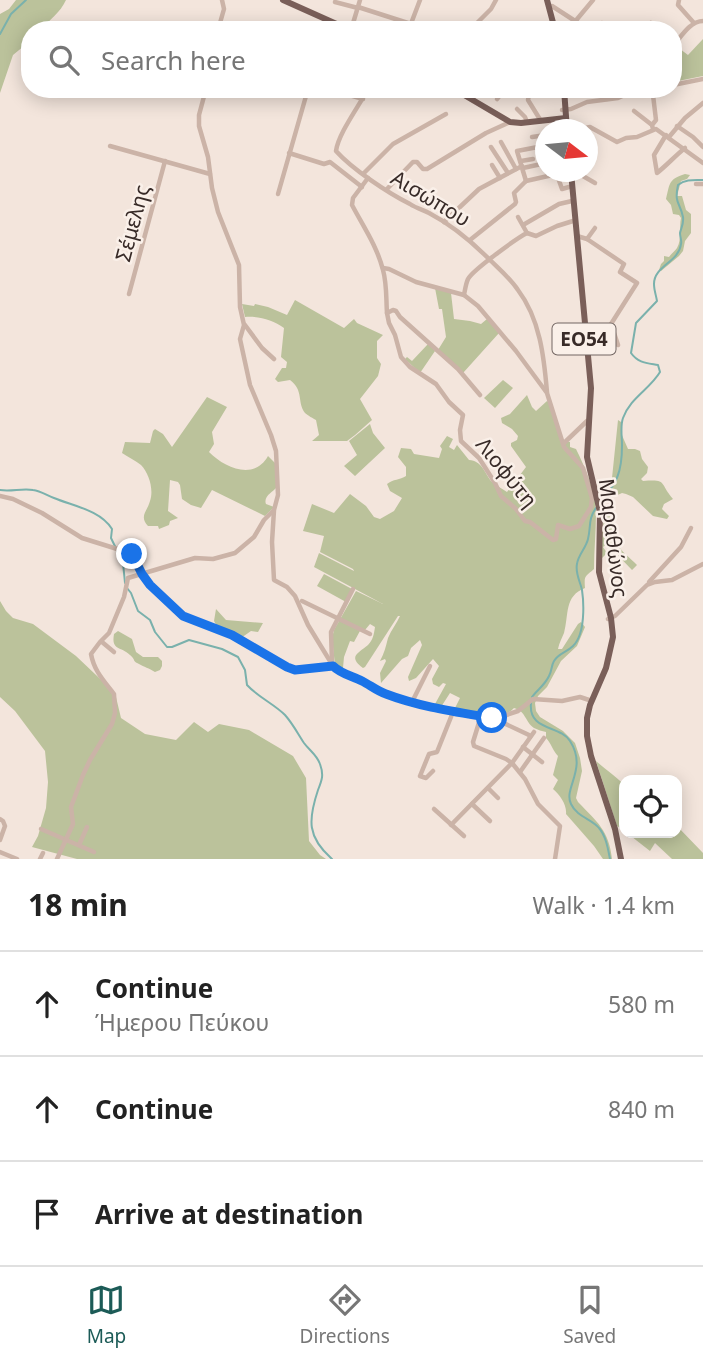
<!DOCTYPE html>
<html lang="en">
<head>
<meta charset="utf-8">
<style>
  :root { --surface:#fff; --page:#f2f2f2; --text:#222; --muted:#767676; --line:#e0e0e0; --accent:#1c5b57 }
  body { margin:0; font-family:"Noto Sans",sans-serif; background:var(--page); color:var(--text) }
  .controls { position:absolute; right:21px; bottom:21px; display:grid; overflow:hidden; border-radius:14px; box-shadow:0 4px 18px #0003 }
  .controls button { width:63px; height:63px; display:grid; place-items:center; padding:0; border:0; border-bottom:2px solid var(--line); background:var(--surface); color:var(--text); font:35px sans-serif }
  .compass { position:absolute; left:535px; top:119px; width:63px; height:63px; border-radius:50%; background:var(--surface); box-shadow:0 4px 18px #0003; rotate:106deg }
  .stop { position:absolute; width:21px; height:21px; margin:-16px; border:5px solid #1a73e8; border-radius:50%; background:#fff }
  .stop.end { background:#1a73e8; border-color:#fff; box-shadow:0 2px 7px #0008 }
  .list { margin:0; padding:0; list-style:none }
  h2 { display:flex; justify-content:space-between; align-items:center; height:91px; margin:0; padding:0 28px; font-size:30px }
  h2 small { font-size:23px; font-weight:400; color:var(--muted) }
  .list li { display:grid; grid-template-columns:46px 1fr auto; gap:21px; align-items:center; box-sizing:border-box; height:105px; padding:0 28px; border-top:2px solid var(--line) }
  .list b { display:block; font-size:26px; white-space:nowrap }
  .list p { margin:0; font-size:23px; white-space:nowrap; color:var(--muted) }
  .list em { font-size:23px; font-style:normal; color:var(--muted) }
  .icon { flex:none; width:38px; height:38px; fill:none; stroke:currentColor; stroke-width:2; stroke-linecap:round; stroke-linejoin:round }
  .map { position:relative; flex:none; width:703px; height:859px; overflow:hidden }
  .search { position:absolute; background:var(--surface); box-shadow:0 4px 18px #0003; left:21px; right:21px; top:21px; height:77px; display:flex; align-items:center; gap:18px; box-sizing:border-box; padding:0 24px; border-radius:28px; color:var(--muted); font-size:26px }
  .sheet { height:406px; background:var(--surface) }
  nav { display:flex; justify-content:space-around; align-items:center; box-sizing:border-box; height:98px; border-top:2px solid var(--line); background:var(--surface); font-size:19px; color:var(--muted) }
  nav a { display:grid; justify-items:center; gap:4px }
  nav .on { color:var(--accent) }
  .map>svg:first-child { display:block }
</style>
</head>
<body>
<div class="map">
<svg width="703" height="859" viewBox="0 0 703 859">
  <rect width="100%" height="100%" fill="#f3e5dc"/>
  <g fill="#bbc29b">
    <path d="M 16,0 L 66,0 C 60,13 50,19 41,30 L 30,30 L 30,41 L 13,55 L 0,93 L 0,14 L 9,9 Z"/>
    <path d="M 703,39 L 703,76 L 673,82 L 673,48 L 676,46 L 688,55 Z"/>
    <path d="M 685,174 L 690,175 L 687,179 L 681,181 L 677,196 L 682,196 L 686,210 L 691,214 L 691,233 L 685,241 L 683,251 L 679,256 L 661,271 L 659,270 L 661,264 L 664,261 L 664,256 L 669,257 C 671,254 675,251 677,248 C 682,240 679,227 681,218 L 679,215 L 673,214 L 671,205 L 666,199 C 670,184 668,179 685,174 Z"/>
    <path d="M 435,288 L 451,293 L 454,319 L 470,321 L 481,324 L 487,319 L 499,333 L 463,373 L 438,350 L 446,337 L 442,309 L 439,309 Z"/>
    <path d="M 295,300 L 344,328 L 354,319 L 357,323 L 383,335 L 377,341 L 377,358 L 381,364 L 378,376 L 360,399 L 372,420 L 355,435 L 347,441 L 312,441 L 319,435 L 316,420 C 314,419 307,415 305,413 C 297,403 304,390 290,380 L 278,382 L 275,379 L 282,368 L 286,368 L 287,362 L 281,357 L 284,328 C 273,320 259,316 245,317 L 242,304 L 254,306 L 255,304 L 268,307 L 287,315 Z"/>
    <path d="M 428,344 L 435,351 L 420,373 L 405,359 L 407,357 L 412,361 Z"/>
    <path d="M 503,380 L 513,388 L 495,408 L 484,398 Z"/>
    <path d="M 527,395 L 532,407 L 536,411 L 547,401 L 549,402 L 561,440 L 570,442 L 570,447 L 576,449 C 586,469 595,491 596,513 C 596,532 594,550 594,569 C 585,577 584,575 585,588 C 564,596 569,615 564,633 C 562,638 559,643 558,649 L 562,649 L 578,624 L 581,622 L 585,627 L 577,646 L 561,661 L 547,687 L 538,696 L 535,703 L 536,711 L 540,717 L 563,731 L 575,743 L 580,758 L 582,771 L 576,798 L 578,802 C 597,822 609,830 612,859 L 603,859 L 594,846 L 566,814 C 567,805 560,795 553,789 L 558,780 L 553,775 L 558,756 C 553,751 551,743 546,738 L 546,732 C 542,731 538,730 534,728 C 525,722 526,711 514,708 C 499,724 474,713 454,710 L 460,698 L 450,693 L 441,707 L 435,704 L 446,684 L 443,683 L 439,687 L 433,684 L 432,679 L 439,666 L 433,659 L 416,678 L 409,681 L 408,677 L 422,645 L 420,640 L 411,648 L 408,656 L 402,659 L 381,683 L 380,673 L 386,661 L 385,659 L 380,661 C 384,654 386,646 388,638 C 391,630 397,623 400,616 L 398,616 L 365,667 L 363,668 C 347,656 359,653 368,645 C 373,640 374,634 375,627 L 370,624 L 365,630 L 361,629 L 354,642 L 350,641 L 344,657 L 343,668 L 340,669 L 335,665 L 332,638 L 334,630 L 356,591 L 383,604 L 314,567 L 319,553 L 354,571 L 353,569 L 320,552 L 324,536 L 303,531 L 312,504 L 334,513 L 350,494 L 366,506 L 374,517 L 380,519 L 394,511 L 402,498 L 390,491 L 387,484 C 393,479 400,480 406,476 L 406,467 L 398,457 L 401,448 L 411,449 L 414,454 L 439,458 L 442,449 L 440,446 L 447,436 L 453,439 L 449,447 L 454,450 L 457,445 L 469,460 C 482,461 484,472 491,481 C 496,485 502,489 507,492 L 526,467 L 511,446 L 511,443 L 517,440 L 518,436 L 512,429 L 502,423 L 501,418 L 510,414 Z"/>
    <path d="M 207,397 L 227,407 L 212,432 L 214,444 L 209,452 C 225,468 254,481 268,456 L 276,464 L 277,487 C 273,492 263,496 266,504 L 274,507 L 265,516 L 212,490 L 201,508 L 191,505 L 182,499 L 180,485 L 178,482 L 170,480 L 168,511 L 178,518 L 170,521 L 169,525 L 159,529 L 158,526 L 148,526 C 139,516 147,512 150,501 C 154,490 149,473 141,465 C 136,461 128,457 122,453 L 125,442 L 150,443 L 153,431 L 155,429 L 163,434 L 172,447 Z"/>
    <path d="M 618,420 L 621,422 L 621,433 L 628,449 L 635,449 L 640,451 L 642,459 L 648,467 L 647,473 L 641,479 L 643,481 C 668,479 659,483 673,499 L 664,504 L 662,509 L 669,516 L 667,519 L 653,516 L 633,497 L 626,494 L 622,493 L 609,499 L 606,489 L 612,478 Z"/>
    <path d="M 370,424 L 373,433 L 385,448 L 355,476 L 344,466 L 357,455 L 349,441 Z"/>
    <path d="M 605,509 C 615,518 609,532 616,543 C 621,551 630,558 637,565 L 632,570 L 607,544 L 603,547 L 607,553 L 602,558 L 600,549 Z"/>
    <path d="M 324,574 L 352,589 L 346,602 L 317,586 Z"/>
    <path d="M 0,601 L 6,611 L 13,618 L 33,624 L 76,656 L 115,693 L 121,718 L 145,734 L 176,740 L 194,722 L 208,732 L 219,724 L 249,730 L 293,756 L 306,778 L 309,841 L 320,855 L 326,859 L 77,859 L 32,847 L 38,836 L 46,808 L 48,782 L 45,751 L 15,711 L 0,697 Z"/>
    <path d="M 216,609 L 226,620 L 263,623 L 258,632 L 251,631 L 241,638 L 230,631 L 218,628 L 214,621 Z"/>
    <path d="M 118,631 L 132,639 L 136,652 L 143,657 L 158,657 L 162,661 L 162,666 L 160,670 L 155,672 C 149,668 144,667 139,664 C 131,660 137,661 130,655 C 121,646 111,651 114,634 Z"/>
    <path d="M 596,761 C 606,770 616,776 624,785 L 624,830 L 617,826 Z"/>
    <path d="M 677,826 L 703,853 L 703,859 L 672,859 L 655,843 L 650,851 L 627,833 L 677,833 Z"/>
  </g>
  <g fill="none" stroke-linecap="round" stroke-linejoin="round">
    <g stroke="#7ab1ac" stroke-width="2">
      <path d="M 0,34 L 11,14 L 26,0"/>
      <path d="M 0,490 C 11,492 22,488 33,490 C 41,491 46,495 54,498 C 73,506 100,510 112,529 L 111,538 L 123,563 L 125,583"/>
      <path d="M 600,504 C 617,481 622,474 622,445 C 622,436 620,426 623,418 C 630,398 650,389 660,372 L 658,365 C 647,363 638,363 631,353 L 636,323 L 657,301 C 656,295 654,290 654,284 C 654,266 679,262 681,244 C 682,241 680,237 680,233 C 681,228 684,224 683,217 C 680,202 674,204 678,185 C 685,179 694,180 703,180"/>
      <path d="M 127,588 L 131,593 L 138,611 L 150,620 L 155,632 L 167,647 L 172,647 L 189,640 L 222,649 L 238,657 L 245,670 L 247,685 C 258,697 274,704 285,715 C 293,724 298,734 304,743 C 309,750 317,755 320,764 C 324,775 322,780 318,790 C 308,820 307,837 332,859"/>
      <path d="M 532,697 C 537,690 545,685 549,676 C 552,671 551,666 554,661 C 560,650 574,653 580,634 C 584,622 584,603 582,590 C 580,581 575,573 577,564 C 578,555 586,548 588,539 C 591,527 588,519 596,508"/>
      <path d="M 531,703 C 528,731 560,725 570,741 C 588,769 563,788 571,804 C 577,817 592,819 599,828 C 606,836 608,849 610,859"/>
    </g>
    <g stroke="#cbb3a7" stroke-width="4.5">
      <path d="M 679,0 L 678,5 L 694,23"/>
      <path d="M 335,2 L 358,8"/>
      <path d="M 552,6 L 589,30"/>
      <path d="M 358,7 L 411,24"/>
      <path d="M 614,25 L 619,30"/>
      <path d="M 218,30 L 224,9 L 222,0"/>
      <path d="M 325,30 L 328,20"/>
      <path d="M 351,30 L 360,0"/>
      <path d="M 407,30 L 412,21 L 420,0"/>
      <path d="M 470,30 L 491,9 L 496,0"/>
      <path d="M 568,30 L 593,0"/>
      <path d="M 598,30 L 602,23"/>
      <path d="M 646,30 L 651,23"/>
      <path d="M 673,46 C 681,37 690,21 703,21"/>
      <path d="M 673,85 L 703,79"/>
      <path d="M 206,89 L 199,115 L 199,126 L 208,157 L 212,188 L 218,212 L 239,265 L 240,307 L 244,325 L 240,339 L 250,385 L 271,435 L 276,451 L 278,495 L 274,510 L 272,542 L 274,580 L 287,587 L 295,596 L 308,625 L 333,666 L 340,671 L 367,683 L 379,691 L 412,702 L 495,719 L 518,711 L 533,699 L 562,701 L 580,697 L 589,700"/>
      <path d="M 329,89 L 363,99"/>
      <path d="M 368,89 C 359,106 338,134 336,151 C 352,169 388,193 410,204 C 416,208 423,210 429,213 C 452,225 471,241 489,259 C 499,269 510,278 518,290 C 540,319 544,357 547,392"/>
      <path d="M 530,89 L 528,100 L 541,121"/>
      <path d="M 648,90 L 653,95 L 656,120 L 652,125 L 653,129"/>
      <path d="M 497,99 L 505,89"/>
      <path d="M 607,99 L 611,89"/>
      <path d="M 517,109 L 525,117 L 527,122"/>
      <path d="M 562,110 L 571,109 L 587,102 L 618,98 L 631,92 L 650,89"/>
      <path d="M 634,111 L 652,125"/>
      <path d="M 677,126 L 693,137 L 703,147"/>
      <path d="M 576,130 L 590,127 L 617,142 L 626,138 L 637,137 L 656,129 L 703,163"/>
      <path d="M 666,135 L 654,155 L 657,173 C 667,165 675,156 685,148"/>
      <path d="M 532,137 L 546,135"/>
      <path d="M 669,137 L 685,118 L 703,103"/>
      <path d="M 501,142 L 516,169"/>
      <path d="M 110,146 L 210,174"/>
      <path d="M 491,147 L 508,173"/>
      <path d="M 289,153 L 324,164 L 330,162 L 362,187"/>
      <path d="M 542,159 L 546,158"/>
      <path d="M 521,161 L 533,159"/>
      <path d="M 492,165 L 500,178"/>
      <path d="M 523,168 L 546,163"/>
      <path d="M 556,172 L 562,189 L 569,187"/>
      <path d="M 568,172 L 576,172 L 595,183"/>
      <path d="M 363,174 L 393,144 L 446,114"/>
      <path d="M 368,178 L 353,198 L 352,205 C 363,226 377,246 383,270 C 387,284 386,299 387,313 L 393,310 L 396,311 L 400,317 L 458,369 L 480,395"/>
      <path d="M 526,181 L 517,151 L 543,146 L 546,150"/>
      <path d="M 526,181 L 557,174"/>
      <path d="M 696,184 L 703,184"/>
      <path d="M 387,189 L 413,162 L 417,162 L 423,169 L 427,169 L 486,133 L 510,122"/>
      <path d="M 278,194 L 308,89"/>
      <path d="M 518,217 L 527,233"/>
      <path d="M 444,222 L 479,189 L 522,166"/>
      <path d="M 523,225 L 559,204 L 572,201"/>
      <path d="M 527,233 L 536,236 L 557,226 L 573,221"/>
      <path d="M 577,236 L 587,239 L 624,264 L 620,272 L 637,283 L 611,324 L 618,345"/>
      <path d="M 587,239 L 595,228"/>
      <path d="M 470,240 L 515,204 L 516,202 L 514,193 L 526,181"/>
      <path d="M 383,268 L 389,269 L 416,282 L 464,295 L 478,306 L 516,351 L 547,393 L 564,447 L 583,468 L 592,498 L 591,507 L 579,526 L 570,529 L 558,525 L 556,539 L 553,540 L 530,522 L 525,521 L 516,509 L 501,496 L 495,483 L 479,458 L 461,441 L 460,430 L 463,415 L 449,402 L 436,384 L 410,367 L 401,357 L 395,335 L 389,323 L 387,313"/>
      <path d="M 129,294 L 165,161"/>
      <path d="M 464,295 C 465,290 466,283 468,279 C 473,270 517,238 527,233"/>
      <path d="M 245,325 L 262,348 L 274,359"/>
      <path d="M 564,443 L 587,421"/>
      <path d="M 0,496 L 13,499 L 42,513 L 82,538 L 130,553 L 142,574 L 150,585 L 186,618 L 232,635 L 291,669 L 333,666"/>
      <path d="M 649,582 L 681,547 L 691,528"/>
      <path d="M 302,601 L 370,634"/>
      <path d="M 608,619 L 615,616 L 647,585 L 655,582 L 672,580 L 703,564"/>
      <path d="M 102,642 L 114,652"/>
      <path d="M 332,662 L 331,632 L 353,589"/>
      <path d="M 412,702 L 430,666"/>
      <path d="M 481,716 L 473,742 L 474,746 L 506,759 L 512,763 L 525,779 L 538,804 L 560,826 L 555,859"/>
      <path d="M 495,719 L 529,735 L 530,737"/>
      <path d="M 523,747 L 542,762"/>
      <path d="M 433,771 L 426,778 L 420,776 L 429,754 L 437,752 L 453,712"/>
      <path d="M 520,772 L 544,738"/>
      <path d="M 488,788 L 498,798"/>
      <path d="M 472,804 L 490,821"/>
      <path d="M 434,809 L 464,836"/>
      <path d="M 0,819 L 3,821 L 5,826 L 0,840"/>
      <path d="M 451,825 L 512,763 L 534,732"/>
      <path d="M 41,829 L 94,852"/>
      <path d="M 79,845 L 87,827"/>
      <path d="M 0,852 L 17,859"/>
      <path d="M 40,859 L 43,853"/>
      <path d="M 57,859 L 73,824 L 71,807 L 83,775 L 90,760 L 112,724 L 115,713 L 114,694 C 104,681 94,671 91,654 L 100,642 L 109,633 L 124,597 L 128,578 L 195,558 L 213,559 L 235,553 L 254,537 L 264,520 L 273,511"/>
    </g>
    <g stroke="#7a5f59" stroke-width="6">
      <path d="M 283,0 L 350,30"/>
      <path d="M 547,0 L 555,30"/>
      <path d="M 454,89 L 510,122 L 521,123 L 566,118"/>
      <path d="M 564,89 L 567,130"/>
      <path d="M 571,172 L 591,388 L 587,457 L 600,512 L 599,572 L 611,618 L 613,637 L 606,668 L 590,705 L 587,718 L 587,736 L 591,756 L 615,829 L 621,859"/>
    </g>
  </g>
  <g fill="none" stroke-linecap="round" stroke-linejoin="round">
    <path stroke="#1a73e8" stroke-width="9" d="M 132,554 L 142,574 L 150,585 L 183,616 L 232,635 L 287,667 L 295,670 L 333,666 C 341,674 352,676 362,681 C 370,685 377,691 386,694 C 420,707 457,712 492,718"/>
  </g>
  <g text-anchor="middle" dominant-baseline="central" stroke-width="5" stroke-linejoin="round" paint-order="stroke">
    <rect fill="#faf0e9" stroke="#726662" stroke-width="2" x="552.5" y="323.5" width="63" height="31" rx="5"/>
    <g font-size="19" font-weight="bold" fill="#382b28">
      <text x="584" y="339">ΕΟ54</text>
    </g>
    <g font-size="21" fill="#382b28" stroke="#faf0e9">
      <text transform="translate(431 198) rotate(31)">Αισώπου</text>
      <text transform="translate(132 223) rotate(-75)">Σέμελης</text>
      <text transform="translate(507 472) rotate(51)">Λιοφύτη</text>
      <text transform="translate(614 538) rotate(83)">Μαραθώνος</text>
    </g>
  </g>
</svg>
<div class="controls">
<button><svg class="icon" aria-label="locate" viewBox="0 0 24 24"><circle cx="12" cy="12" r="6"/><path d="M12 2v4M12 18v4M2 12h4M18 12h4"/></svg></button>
</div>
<svg class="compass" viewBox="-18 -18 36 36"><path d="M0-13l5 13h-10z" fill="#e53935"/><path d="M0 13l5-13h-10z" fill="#767676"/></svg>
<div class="stop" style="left:492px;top:718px"></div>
<div class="stop end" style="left:132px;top:554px"></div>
<div class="search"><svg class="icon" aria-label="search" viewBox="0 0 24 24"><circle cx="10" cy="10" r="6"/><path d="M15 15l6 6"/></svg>Search here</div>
</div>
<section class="sheet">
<h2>18 min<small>Walk · 1.4 km</small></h2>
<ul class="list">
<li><svg class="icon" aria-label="ahead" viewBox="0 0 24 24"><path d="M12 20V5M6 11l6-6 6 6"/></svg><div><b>Continue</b><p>Ήμερου Πεύκου</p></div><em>580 m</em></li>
<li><svg class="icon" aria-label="ahead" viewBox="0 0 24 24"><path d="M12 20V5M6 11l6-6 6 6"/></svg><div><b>Continue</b></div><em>840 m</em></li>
<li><svg class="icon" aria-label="arrive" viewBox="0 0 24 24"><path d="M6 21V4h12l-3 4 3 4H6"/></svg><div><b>Arrive at destination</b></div></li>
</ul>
</section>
<nav>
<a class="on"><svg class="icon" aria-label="map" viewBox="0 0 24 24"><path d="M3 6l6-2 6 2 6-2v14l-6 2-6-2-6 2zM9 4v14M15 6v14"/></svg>Map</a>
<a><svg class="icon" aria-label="directions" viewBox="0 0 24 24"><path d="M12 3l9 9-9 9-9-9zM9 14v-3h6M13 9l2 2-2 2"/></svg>Directions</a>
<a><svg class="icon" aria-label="saved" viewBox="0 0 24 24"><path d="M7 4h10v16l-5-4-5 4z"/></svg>Saved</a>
</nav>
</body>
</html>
